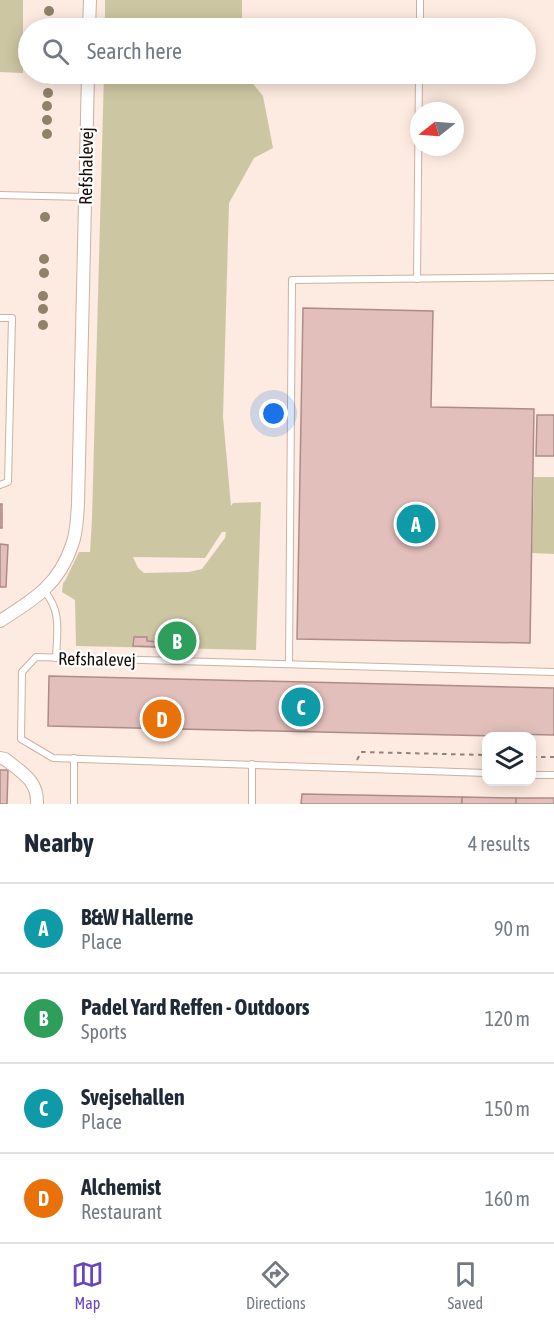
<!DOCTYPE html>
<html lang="en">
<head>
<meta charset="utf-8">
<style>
  :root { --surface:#fff; --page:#f2f2f3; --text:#1f2937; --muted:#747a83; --line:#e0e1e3; --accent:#6945bd }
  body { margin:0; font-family:"Asap Condensed",sans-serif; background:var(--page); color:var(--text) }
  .controls { position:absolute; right:18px; bottom:18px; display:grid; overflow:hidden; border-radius:12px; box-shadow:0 3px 15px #0003 }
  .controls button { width:54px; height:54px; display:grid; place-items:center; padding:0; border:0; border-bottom:2px solid var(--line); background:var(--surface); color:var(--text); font:30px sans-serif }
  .compass { position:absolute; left:410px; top:102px; width:54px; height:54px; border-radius:50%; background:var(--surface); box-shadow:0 3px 15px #0003; rotate:253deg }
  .you { position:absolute; left:274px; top:414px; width:21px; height:21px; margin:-15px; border:4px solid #fff; border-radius:50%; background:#1a73e8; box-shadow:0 0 0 9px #1a73e833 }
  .badge { display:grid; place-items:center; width:39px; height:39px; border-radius:50%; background:var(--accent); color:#fff; font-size:20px; font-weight:700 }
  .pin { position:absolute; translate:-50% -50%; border:3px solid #fff; box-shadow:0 2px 6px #0006 }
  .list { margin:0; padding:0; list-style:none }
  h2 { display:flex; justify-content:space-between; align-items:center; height:78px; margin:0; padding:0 24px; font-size:26px }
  h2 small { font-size:20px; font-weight:400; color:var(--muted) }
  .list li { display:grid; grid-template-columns:39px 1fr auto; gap:18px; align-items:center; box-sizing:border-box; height:90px; padding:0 24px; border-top:2px solid var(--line) }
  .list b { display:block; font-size:22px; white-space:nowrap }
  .list p { margin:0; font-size:20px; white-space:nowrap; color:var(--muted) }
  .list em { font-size:20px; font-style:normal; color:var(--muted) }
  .icon { flex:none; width:33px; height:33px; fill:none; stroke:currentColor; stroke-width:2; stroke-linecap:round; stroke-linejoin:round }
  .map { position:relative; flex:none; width:554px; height:804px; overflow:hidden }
  .search { position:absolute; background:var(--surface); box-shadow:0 3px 15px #0003; left:18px; right:18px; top:18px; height:66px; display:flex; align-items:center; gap:15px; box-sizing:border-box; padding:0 21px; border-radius:33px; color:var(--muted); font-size:22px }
  .sheet { height:438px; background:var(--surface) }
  nav { display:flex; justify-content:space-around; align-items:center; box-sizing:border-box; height:84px; border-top:2px solid var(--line); background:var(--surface); font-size:16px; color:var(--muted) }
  nav a { display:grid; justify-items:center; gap:3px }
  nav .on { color:var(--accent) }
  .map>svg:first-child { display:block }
</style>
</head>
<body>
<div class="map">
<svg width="554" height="804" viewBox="0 0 554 804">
  <rect width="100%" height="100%" fill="#fdeae0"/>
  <g fill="#cdc6a3" fill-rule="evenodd">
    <path d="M 0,0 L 23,0 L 23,73 L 0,72 Z"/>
    <rect x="105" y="0" width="137" height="28"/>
    <path d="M 104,74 L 245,74 L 263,96 L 273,148 L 254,158 L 229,203 L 223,417 L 231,506 L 233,503 L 261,502 L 256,650 L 76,646 L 75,600 L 62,592 L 63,583 L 65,581 L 79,552 L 90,552 L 92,519 ZM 222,532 L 226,532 L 225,538 L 202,569 L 189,572 L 144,573 L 138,568 L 133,557 L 205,558 Z"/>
    <path d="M 534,477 L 554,477 L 554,554 L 532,553 Z"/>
  </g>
  <g fill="#e2bfbb" stroke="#ad8c88" stroke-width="1.5">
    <path d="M 303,308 L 433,311 L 431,407 L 534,409 L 530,643 L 297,639 Z"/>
    <path d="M 537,415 L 554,415 L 554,456 L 536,456 Z"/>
    <rect x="0" y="504" width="2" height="24"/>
    <path d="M 0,544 L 8,545 L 6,587 L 0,587 Z"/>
    <path d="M 134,637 L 147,637 L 147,641 L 159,642 L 159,647 L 133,646 Z"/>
    <path d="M 167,642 L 187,642 L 187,648 L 167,647 Z"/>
    <path d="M 49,676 L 554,688 L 554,735 L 509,734 L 509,736 L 496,736 L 48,726 Z"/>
    <path d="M 0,770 L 8,770 L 7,804 L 0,804 Z"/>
    <path d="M 302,794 L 462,797 L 462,804 L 301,804 Z"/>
    <path d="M 462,797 L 516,798 L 516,804 L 462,804 Z"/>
    <rect x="516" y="798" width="38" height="6"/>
  </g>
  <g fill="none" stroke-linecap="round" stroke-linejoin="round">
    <g stroke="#ceb1a1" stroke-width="8">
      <g id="service">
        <path d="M 420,28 L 420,0"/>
        <path d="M 0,195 L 85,197"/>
        <path d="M 417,279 L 419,74"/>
        <path d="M 0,318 L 12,318 L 8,482 L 0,485"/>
        <path d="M 44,591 C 62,610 57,633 56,658"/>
        <path d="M 289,664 L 292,280 L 554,277"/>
        <path d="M 486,773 L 53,758 L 21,739 L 22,672 L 36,657 L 554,672"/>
        <path d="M 532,775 L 554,775"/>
        <path d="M 74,804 L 74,758"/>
        <path d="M 252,804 L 252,764"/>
      </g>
    </g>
    <g stroke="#ceb1a1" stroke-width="14">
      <g id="minor">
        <path d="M 89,28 L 90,0"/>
        <path d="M 0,621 C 33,600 59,585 72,545 C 77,533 77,517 78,504 L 88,74"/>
        <path d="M 0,758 L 5,759 C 22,773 38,780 37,804"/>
      </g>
    </g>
    <g stroke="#90827a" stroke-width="2" stroke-dasharray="4.5 4.5" stroke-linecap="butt">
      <path d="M 532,757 L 554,757"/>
      <path d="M 357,760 L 361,752 L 486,755"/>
    </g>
    <use href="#service" stroke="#fff" stroke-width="6"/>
    <use href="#minor" stroke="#fff" stroke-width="12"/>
  </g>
  <g fill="#8e8269">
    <circle cx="49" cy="11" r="5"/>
    <circle cx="48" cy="79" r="5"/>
    <circle cx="48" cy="93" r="5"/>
    <circle cx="47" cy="106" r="5"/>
    <circle cx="47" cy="120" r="5"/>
    <circle cx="47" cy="134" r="5"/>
    <circle cx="45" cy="217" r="5"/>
    <circle cx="44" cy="259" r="5"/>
    <circle cx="44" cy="273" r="5"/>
    <circle cx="43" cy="296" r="5"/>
    <circle cx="43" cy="309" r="5"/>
    <circle cx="43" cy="325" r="5"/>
  </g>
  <g text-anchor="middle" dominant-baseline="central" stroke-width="4.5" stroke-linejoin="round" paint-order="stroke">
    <g font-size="18" fill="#180e09" stroke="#fff">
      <text transform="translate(86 166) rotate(-89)">Refshalevej</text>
      <text transform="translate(97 659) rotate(1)">Refshalevej</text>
    </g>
  </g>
</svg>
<div class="controls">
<button><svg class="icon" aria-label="layers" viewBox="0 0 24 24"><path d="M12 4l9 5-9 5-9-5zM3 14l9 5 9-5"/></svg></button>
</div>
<svg class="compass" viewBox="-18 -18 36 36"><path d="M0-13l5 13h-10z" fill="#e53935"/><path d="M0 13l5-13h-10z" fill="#747a83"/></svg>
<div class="you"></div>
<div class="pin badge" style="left:416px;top:524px;background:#0f9aa8">A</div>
<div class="pin badge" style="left:177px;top:641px;background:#2e9e5b">B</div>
<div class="pin badge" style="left:301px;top:707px;background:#0f9aa8">C</div>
<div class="pin badge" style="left:162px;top:719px;background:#e8710a">D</div>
<div class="search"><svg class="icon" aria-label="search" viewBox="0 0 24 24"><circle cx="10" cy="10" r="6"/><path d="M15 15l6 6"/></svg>Search here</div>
</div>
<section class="sheet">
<h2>Nearby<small>4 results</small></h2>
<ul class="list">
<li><span class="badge" style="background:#0f9aa8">A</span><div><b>B&amp;W Hallerne</b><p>Place</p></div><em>90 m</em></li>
<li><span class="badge" style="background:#2e9e5b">B</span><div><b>Padel Yard Reffen - Outdoors</b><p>Sports</p></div><em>120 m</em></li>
<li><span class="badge" style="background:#0f9aa8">C</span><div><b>Svejsehallen</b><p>Place</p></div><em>150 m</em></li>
<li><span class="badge" style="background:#e8710a">D</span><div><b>Alchemist</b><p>Restaurant</p></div><em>160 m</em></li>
</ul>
</section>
<nav>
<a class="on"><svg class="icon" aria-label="map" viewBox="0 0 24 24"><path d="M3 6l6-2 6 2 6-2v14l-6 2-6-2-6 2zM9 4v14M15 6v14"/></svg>Map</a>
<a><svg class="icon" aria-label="directions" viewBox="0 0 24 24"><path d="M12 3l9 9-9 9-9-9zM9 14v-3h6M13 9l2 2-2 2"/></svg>Directions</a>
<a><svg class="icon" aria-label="saved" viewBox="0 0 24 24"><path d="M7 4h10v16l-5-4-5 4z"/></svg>Saved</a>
</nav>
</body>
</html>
